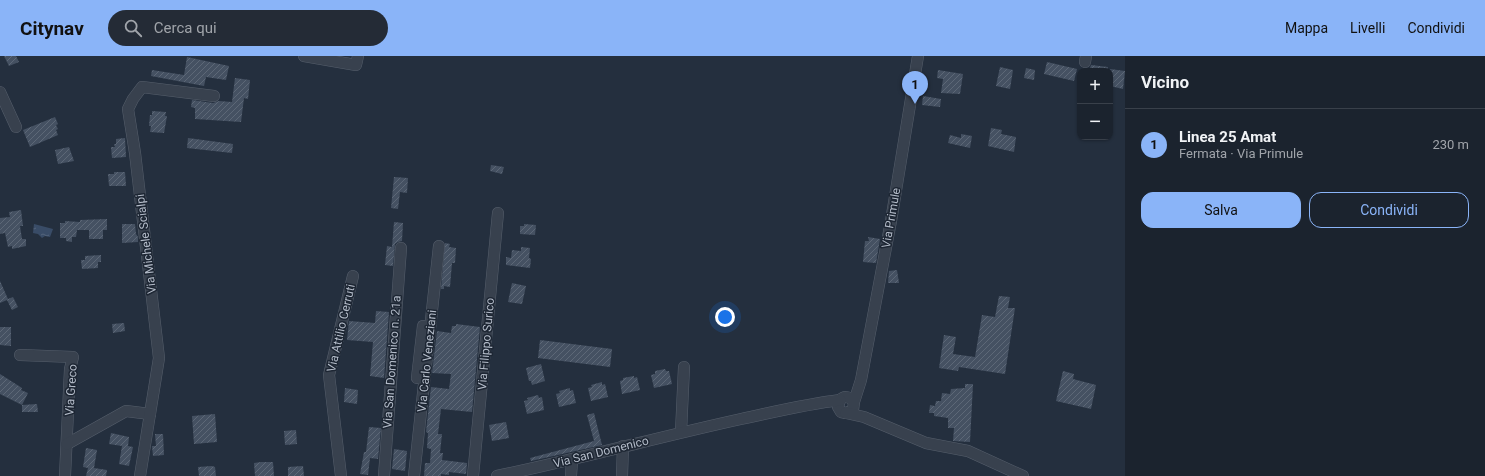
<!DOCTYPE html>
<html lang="it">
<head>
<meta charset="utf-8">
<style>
  :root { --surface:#1b232e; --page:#242b36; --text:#f1f3f6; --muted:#a0a4aa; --line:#39404a; --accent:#8ab4f8 }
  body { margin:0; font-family:Roboto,sans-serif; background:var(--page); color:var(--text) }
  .controls { position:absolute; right:12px; top:12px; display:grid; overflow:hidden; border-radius:8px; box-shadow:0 1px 3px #0004 }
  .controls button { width:36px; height:36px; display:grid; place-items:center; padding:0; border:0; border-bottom:1px solid var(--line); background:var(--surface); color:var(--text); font:20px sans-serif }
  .you { position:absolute; left:725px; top:261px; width:14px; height:14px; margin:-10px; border:3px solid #fff; border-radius:50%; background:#1a73e8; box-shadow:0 0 0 6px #1a73e833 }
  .badge { display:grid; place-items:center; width:26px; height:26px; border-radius:50%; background:var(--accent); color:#111; font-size:13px; font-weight:700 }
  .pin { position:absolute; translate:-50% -33px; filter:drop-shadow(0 1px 2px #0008) }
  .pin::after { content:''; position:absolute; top:21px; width:14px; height:12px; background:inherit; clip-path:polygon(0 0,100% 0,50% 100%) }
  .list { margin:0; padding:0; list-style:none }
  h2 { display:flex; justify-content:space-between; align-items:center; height:52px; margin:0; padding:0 16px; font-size:17px }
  h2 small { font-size:13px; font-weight:400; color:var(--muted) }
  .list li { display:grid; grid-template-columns:26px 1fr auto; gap:12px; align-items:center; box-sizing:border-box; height:72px; padding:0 16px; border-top:1px solid var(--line) }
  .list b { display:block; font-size:15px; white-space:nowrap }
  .list p { margin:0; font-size:13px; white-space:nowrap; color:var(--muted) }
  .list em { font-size:13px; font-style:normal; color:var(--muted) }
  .actions { display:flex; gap:8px; padding:12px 16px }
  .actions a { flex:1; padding:9px 0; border:1px solid var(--accent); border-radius:12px; text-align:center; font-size:14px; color:var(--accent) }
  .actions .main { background:var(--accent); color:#111 }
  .icon { flex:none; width:22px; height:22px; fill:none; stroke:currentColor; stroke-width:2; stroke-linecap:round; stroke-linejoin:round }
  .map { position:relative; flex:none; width:1125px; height:420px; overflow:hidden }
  header { display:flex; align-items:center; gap:24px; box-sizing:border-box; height:56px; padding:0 20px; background:var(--accent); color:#111 }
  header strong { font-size:19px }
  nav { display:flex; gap:22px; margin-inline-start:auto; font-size:14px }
  .search { width:280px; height:36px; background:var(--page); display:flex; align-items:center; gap:10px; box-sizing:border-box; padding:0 14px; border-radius:22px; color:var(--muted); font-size:15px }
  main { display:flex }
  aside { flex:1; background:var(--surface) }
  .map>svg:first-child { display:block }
</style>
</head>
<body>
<header>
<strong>Citynav</strong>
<div class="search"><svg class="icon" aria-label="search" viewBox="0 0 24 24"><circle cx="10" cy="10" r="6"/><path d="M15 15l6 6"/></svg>Cerca qui</div>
<nav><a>Mappa</a><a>Livelli</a><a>Condividi</a></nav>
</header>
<main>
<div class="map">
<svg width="1125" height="420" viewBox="0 0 1125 420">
  <defs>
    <pattern id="water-ripples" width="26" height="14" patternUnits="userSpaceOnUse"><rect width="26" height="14" fill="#394c67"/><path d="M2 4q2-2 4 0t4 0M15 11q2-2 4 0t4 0" fill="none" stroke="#53647b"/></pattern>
    <pattern id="building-hatch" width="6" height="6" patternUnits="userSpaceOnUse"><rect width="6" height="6" fill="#455162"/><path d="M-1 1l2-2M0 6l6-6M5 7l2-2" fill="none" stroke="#5d6877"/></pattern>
  </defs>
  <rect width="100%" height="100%" fill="#242f3e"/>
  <path fill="url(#water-ripples)" d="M 34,168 L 53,173 L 50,181 L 45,180 L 42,182 L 38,178 L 33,177 Z"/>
  <g fill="url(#building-hatch)">
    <path d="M 4,0 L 16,0 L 19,6 L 9,10 Z"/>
    <path d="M 187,1 L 229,10 L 226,24 L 206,21 L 204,30 L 151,20 L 152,14 L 184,19 Z"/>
    <path d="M 1047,6 L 1077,13 L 1074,25 L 1044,18 Z"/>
    <path d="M 1091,9 L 1108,11 L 1108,15 L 1089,15 Z"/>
    <path d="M 1000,11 L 1013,14 L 1010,33 L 996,30 Z"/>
    <path d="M 1026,12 L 1035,14 L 1034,24 L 1024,22 Z"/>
    <path d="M 1110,13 L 1125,15 L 1123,33 L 1110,30 Z"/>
    <path d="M 938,14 L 963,18 L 960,38 L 941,37 L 943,23 L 937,22 Z"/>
    <path d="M 235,22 L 250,24 L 248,43 L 244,42 L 241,66 L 195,63 L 195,52 L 191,51 L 192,44 L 213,47 L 219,45 L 232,46 Z"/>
    <path d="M 923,40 L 941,43 L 940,51 L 922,49 Z"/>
    <path d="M 152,55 L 166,56 L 165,60 L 167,60 L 164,77 L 150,76 L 151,70 L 149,70 L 150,59 L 152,59 Z"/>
    <path d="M 55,61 L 58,68 L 56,69 L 58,73 L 56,74 L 58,79 L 30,91 L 23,74 Z"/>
    <path d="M 991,72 L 1002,74 L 1001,78 L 1016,81 L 1014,96 L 988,90 Z"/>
    <path d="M 961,78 L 972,80 L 970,92 L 948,87 L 950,79 L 961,82 Z"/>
    <path d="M 125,82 L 126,101 L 112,102 L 111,91 L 115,91 L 114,88 L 116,88 L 116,83 Z"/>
    <path d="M 188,82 L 233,88 L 232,97 L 187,92 Z"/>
    <path d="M 69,91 L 74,105 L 58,108 L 55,94 Z"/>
    <path d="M 491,109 L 504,111 L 502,118 L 490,115 Z"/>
    <path d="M 114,116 L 125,116 L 126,130 L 109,130 L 108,118 L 114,118 Z"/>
    <path d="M 394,121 L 408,122 L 407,137 L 400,136 L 398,153 L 391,152 Z"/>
    <path d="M 21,154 L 23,170 L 20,170 L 22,183 L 26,183 L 26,190 L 12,193 L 12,190 L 8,191 L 5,177 L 0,178 L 0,162 L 10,161 L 9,156 Z"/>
    <path d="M 107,163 L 107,174 L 103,174 L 103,183 L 89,183 L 89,174 L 77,174 L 76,181 L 72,181 L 72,186 L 66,185 L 66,182 L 60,182 L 60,167 L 65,167 L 65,165 L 80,166 L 80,164 Z"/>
    <path d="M 394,166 L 403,167 L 402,185 L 398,186 L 395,188 L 393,210 L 385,209 L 387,190 L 392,191 Z"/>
    <path d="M 122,168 L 135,168 L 136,178 L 138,181 L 138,186 L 122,187 Z"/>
    <path d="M 524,168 L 536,169 L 535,179 L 520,178 L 520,170 L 524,170 Z"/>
    <path d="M 868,181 L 880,183 L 876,207 L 863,206 L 865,185 L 869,185 Z"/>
    <path d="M 445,187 L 450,188 L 449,191 L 456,192 L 455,207 L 452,207 L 450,231 L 444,230 L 444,233 L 441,233 Z"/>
    <path d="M 521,191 L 530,192 L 529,202 L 531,203 L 530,212 L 506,209 L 506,201 L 511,202 L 512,194 L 521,195 Z"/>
    <path d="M 101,199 L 101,206 L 98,206 L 98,212 L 82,213 L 81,204 L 85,204 L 85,200 Z"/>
    <path d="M 897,214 L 899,227 L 888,227 L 889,215 Z"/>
    <path d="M 0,225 L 8,243 L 13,241 L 18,251 L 12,254 L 7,244 L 0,247 Z"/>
    <path d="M 512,227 L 526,230 L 522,248 L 508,246 Z"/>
    <path d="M 999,240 L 1010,241 L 1008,252 L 1015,252 L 1005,318 L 959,311 L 958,315 L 939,312 L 944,279 L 956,281 L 953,298 L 975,301 L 982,259 L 995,261 Z"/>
    <path d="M 376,255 L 389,256 L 384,322 L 370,320 L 373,286 L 347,284 L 349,265 L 375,267 Z"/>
    <path d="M 124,267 L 125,275 L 113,277 L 112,268 Z"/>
    <path d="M 456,268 L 480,271 L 472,356 L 441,353 L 438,378 L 442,378 L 440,397 L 443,397 L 442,404 L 467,407 L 466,418 L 449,416 L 449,419 L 441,418 L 441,420 L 424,420 L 425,407 L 430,407 L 431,393 L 427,392 L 428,377 L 426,376 L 431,331 L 449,333 L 451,318 L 432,317 L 437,275 L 451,277 L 452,270 L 456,270 Z"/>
    <path d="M 0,271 L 11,271 L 11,290 L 0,289 Z"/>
    <path d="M 540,284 L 612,293 L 610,311 L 538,302 Z"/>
    <path d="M 541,308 L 545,325 L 532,329 L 531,325 L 529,325 L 526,312 Z"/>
    <path d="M 665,313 L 666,315 L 669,315 L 672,328 L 654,332 L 651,319 L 655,318 L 655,315 Z"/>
    <path d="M 1063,315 L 1074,318 L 1073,323 L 1096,329 L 1091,353 L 1056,345 Z"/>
    <path d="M 0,318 L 22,332 L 21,334 L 28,337 L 22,349 L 0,338 Z"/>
    <path d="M 634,320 L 634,322 L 637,321 L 640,334 L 622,338 L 620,325 L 623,324 L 623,322 Z"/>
    <path d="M 602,326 L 602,329 L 605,328 L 608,341 L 591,345 L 588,332 L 592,331 L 591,329 Z"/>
    <path d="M 965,328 L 973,328 L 970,386 L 953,385 L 954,372 L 948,372 L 948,362 L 934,360 L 934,357 L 929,357 L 930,349 L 935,350 L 936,345 L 941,345 L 942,337 L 950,338 L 951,333 L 965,332 Z"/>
    <path d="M 345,332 L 358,334 L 357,348 L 344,346 Z"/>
    <path d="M 570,332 L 570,335 L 573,334 L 576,347 L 559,351 L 556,338 L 560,337 L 559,335 Z"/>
    <path d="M 538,339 L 539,342 L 542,341 L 544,354 L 527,358 L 524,345 L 528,344 L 527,342 Z"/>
    <path d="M 37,348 L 38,356 L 22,356 L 22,349 Z"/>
    <path d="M 594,357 L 602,389 L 531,405 L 530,402 L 594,385 L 587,359 Z"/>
    <path d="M 215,358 L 217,386 L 194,388 L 192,360 Z"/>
    <path d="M 506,366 L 509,382 L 492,385 L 489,369 Z"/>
    <path d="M 369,371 L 381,372 L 378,403 L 370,402 L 368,419 L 360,418 L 364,396 L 366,396 Z"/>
    <path d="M 296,374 L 297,388 L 285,389 L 284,375 Z"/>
    <path d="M 111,377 L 129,381 L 128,390 L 133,391 L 129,410 L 119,408 L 122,390 L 109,388 Z"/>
    <path d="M 155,378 L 163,378 L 164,399 L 153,400 L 152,390 L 156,390 Z"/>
    <path d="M 86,392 L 97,394 L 94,412 L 107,414 L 106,420 L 86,420 L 88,412 L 83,411 Z"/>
    <path d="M 394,393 L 407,395 L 405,415 L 392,413 Z"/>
    <path d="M 261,406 L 273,406 L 274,420 L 255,420 L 254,407 Z"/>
    <path d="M 212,410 L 215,411 L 216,420 L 199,420 L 198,411 Z"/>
    <path d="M 303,410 L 304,420 L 288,420 L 288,411 Z"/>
  </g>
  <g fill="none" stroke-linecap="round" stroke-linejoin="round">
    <g stroke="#565f6c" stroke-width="12">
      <g id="minor">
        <path d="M 304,0 L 356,9 L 358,0"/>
        <path d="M 1085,6 L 1086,0"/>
        <path d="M 0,36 L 16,71"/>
        <path d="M 20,299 L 73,301 L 70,313 L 65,420"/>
        <path d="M 417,322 L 423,270"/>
        <path d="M 854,346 C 850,341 845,339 840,344 L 838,351 L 841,356 L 846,357 L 853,354 L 854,346 L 861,324 L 891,165 L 918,0"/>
        <path d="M 846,357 L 864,361 L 926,387 L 968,395 L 1023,420"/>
        <path d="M 681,376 L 684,311"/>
        <path d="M 67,388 L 126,355 L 150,358"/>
        <path d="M 140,420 L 159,302 L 135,97 L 128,53 L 133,43 L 142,31 L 214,40"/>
        <path d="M 341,420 L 329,319 L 353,220"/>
        <path d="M 384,420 L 401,192"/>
        <path d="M 414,420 L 439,190"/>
        <path d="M 473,420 L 498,157"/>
        <path d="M 497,420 C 579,403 659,381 741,363 C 774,356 806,348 840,344"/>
        <path d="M 571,420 L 572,404"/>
        <path d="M 622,420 L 623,390"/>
      </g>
    </g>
    <use href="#minor" stroke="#38414e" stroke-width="11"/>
  </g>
  <g text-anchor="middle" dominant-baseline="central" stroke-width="3" stroke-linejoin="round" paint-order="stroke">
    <g font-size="12" fill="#b4bcc9" stroke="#1d2633">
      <text transform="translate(891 162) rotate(-80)">Via Primule</text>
      <text transform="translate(146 188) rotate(-97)">Via Michele Scialpi</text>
      <text transform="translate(341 272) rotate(-77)">Via Attilio Cerruti</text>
      <text transform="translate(486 288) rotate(-85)">Via Filippo Surico</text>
      <text transform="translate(427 305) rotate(-84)">Via Carlo Veneziani</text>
      <text transform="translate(392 306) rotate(-86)">Via San Domenico n. 21a</text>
      <text transform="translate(71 334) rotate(-86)">Via Greco</text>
      <text transform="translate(601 396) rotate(-14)">Via San Domenico</text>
    </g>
  </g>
</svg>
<div class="controls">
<button>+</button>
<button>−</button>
</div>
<div class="you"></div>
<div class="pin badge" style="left:915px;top:48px">1</div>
</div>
<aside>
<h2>Vicino<small></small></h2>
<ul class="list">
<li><span class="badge">1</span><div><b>Linea 25 Amat</b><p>Fermata · Via Primule</p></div><em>230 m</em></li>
</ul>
<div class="actions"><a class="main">Salva</a><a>Condividi</a></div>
</aside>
</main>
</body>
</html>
